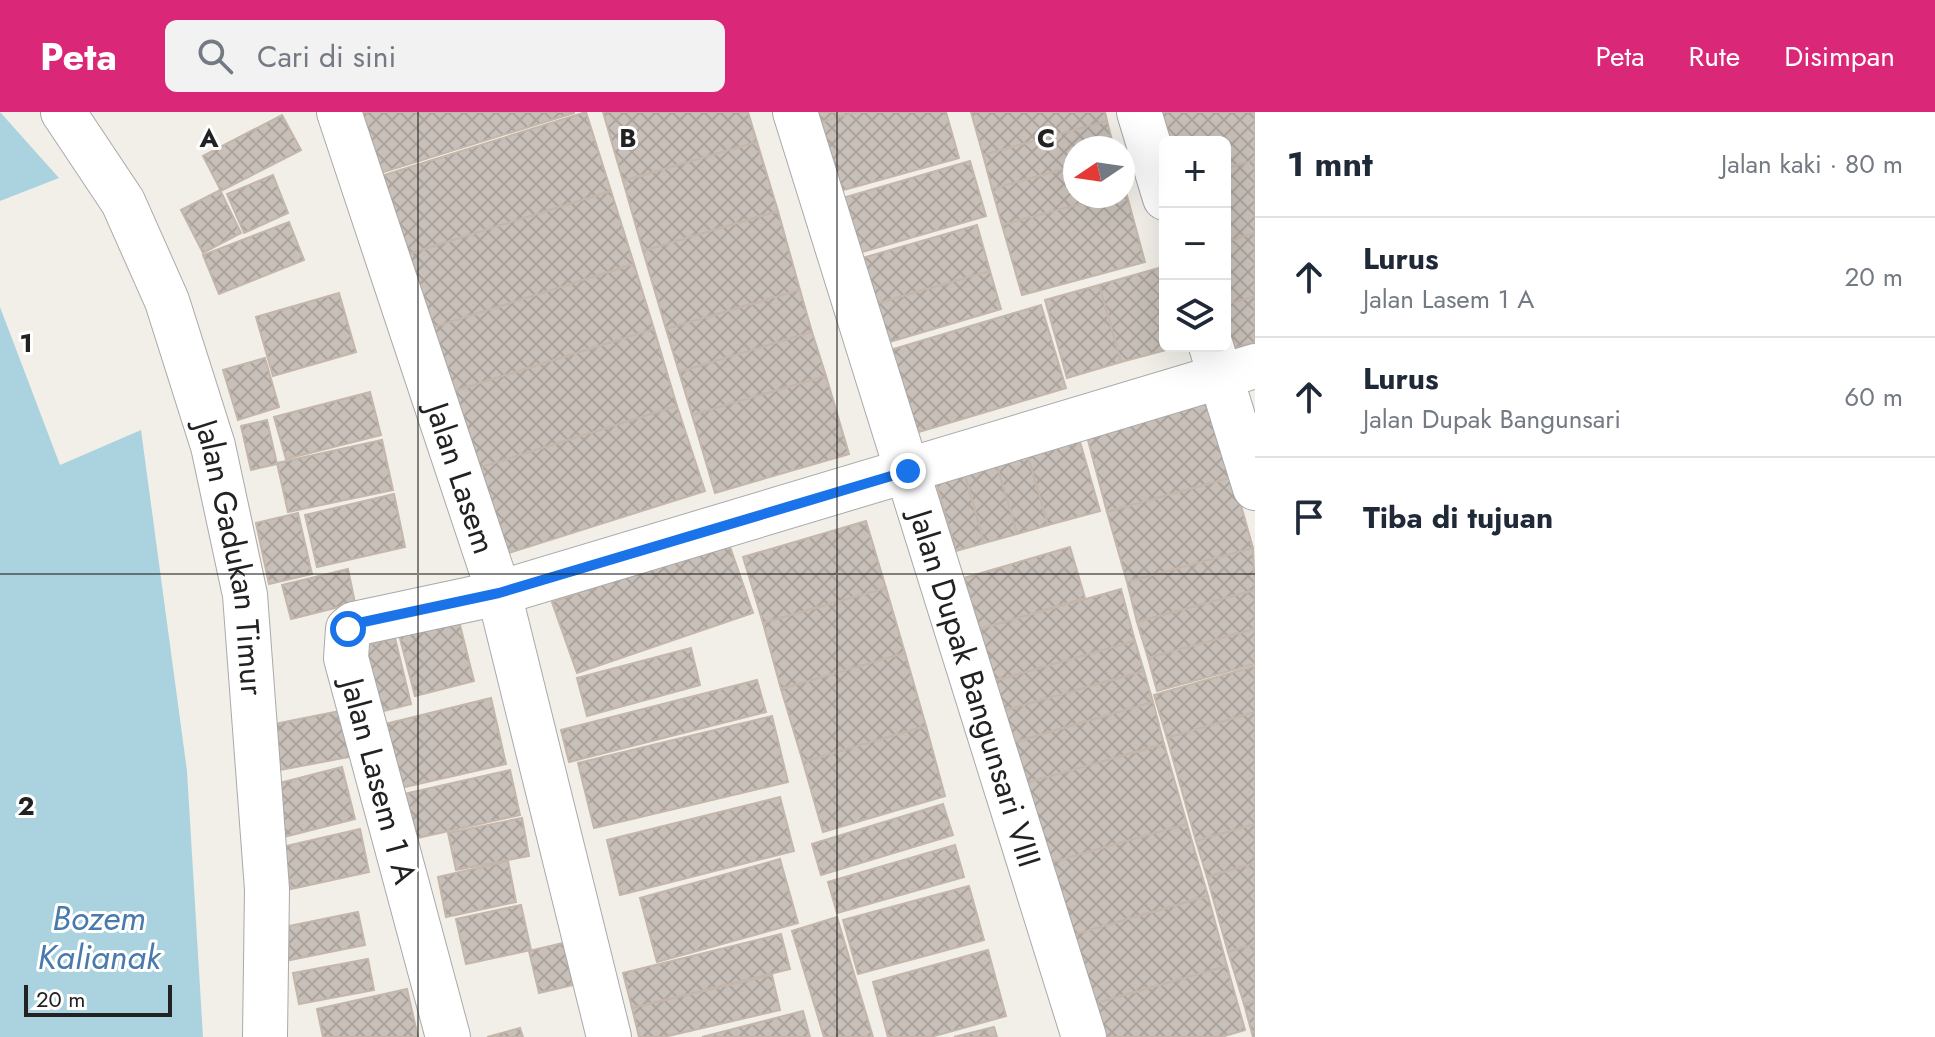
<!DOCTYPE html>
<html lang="id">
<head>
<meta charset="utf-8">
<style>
  :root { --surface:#fff; --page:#f2f2f3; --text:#1f2937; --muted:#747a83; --line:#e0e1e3; --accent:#db2777 }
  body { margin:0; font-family:Jost,sans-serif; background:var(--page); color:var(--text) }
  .controls { position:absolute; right:24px; top:24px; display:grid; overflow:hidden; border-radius:12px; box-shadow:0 8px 32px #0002 }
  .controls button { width:72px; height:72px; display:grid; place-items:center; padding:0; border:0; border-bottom:2px solid var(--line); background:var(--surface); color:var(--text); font:40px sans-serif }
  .compass { position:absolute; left:1063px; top:24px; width:72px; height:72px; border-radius:50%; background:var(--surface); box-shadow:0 8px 32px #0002; rotate:257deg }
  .scale { position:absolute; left:24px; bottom:20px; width:148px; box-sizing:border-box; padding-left:8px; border:4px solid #222; border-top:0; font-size:22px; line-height:28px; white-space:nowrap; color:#222; -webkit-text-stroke:6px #fff; paint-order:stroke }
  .stop { position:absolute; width:24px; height:24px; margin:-18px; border:6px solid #1a73e8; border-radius:50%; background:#fff }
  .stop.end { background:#1a73e8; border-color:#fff; box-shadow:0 2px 8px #0008 }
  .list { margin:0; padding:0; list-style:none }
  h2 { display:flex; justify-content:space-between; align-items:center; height:104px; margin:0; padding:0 32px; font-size:34px }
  h2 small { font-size:26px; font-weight:400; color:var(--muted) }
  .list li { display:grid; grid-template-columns:52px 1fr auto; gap:24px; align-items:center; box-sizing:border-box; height:120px; padding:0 32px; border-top:2px solid var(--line) }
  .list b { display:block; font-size:30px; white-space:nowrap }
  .list p { margin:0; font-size:26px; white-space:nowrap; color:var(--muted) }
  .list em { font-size:26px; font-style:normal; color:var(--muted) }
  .icon { flex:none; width:44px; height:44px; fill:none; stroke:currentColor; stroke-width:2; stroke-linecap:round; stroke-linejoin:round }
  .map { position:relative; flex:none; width:1255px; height:925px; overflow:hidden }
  header { display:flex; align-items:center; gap:48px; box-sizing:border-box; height:112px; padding:0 40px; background:var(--accent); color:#fff }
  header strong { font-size:38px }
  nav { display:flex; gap:44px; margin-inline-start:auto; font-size:28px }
  .search { width:560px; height:72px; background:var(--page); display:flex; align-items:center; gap:20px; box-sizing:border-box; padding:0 28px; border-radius:12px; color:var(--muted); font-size:30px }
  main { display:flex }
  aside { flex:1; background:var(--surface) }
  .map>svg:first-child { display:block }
</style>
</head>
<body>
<header>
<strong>Peta</strong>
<div class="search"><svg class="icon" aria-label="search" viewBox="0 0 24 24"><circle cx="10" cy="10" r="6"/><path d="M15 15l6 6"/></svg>Cari di sini</div>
<nav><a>Peta</a><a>Rute</a><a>Disimpan</a></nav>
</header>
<main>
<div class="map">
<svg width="1255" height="925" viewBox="0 0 1255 925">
  <defs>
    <pattern id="building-cross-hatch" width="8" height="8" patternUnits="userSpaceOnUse" patternTransform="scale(2)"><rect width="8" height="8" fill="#c7bfb8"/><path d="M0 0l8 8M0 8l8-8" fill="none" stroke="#aba49e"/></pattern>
  </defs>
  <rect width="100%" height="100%" fill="#f2efe9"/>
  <g fill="#aad3df">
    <path d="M 0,0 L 59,66 L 0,89 Z"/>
    <path d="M 0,195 L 60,353 L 141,318 L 187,659 L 203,925 L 0,925 Z"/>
  </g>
  <g fill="url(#building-cross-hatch)" stroke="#c4b6ab" stroke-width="2">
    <path d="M 368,0 L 574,0 L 574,1 L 377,62 L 358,3 Z"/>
    <path d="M 586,0 L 611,79 L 402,144 L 378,65 Z"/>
    <path d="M 603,0 L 748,0 L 757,30 L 623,69 Z"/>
    <path d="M 799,0 L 857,0 L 803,15 Z"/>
    <path d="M 857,0 L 946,0 L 959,46 L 822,84 L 803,15 Z"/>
    <path d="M 971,0 L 1105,0 L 1107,9 L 983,43 Z"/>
    <path d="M 1151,0 L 1255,0 L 1255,48 L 1225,57 L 1225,30 L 1165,30 Z"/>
    <path d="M 282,3 L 301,38 L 221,79 L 203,44 Z"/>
    <path d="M 1107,9 L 1114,36 L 1075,36 L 1075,54 L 992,77 L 983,43 Z"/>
    <path d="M 757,30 L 778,99 L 643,139 L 623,69 Z"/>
    <path d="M 1255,48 L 1255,121 L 1225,130 L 1225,57 Z"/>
    <path d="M 970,49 L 986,104 L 845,145 L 829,90 Z"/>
    <path d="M 1075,54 L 1075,84 L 1110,84 L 1002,113 L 992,77 Z"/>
    <path d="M 273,63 L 288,101 L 244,121 L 227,82 Z"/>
    <path d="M 220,78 L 241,121 L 203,141 L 181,98 Z"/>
    <path d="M 611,79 L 634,152 L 425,218 L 402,144 Z"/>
    <path d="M 1126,80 L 1145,150 L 1022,183 L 1002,113 L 1110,84 L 1123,84 Z"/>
    <path d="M 778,99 L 800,178 L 666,217 L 643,139 Z"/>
    <path d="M 289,110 L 304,148 L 219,182 L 203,143 Z"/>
    <path d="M 977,113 L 990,159 L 865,195 L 852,149 Z"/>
    <path d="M 1255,121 L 1255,184 L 1225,193 L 1225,130 Z"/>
    <path d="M 634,152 L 654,217 L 445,282 L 425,218 Z"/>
    <path d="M 1162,155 L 1165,234 L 1181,234 L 1121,250 L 1099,173 Z"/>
    <path d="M 990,159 L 1001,197 L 876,234 L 865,195 Z"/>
    <path d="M 1099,173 L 1121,250 L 1067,266 L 1045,188 Z"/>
    <path d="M 800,178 L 812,220 L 679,260 L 666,217 Z"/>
    <path d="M 339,181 L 356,240 L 273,264 L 256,205 Z"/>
    <path d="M 1255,184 L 1255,230 L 1214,242 L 1225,234 L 1225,193 Z"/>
    <path d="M 1041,193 L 1066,276 L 902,325 L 877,242 Z"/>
    <path d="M 654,217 L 677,294 L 469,359 L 445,282 Z"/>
    <path d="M 812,220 L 826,264 L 692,303 L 679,260 Z"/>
    <path d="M 265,246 L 279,295 L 238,308 L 223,258 Z"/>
    <path d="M 826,264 L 849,342 L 715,381 L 692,303 Z"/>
    <path d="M 1210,278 L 1233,365 L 1107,400 L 1084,313 Z"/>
    <path d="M 370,280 L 381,323 L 286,347 L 274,305 Z"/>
    <path d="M 677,294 L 705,379 L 496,445 L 469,359 Z"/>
    <path d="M 267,308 L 277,352 L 251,358 L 241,314 Z"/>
    <path d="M 1076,316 L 1100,399 L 1048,413 L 1024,331 Z"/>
    <path d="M 382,328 L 393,378 L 288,400 L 277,351 Z"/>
    <path d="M 1024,331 L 1048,413 L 1017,422 L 993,340 Z"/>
    <path d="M 993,340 L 1017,422 L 984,431 L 961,349 Z"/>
    <path d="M 961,349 L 984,431 L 956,439 L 932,357 Z"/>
    <path d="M 1233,365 L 1253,436 L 1127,470 L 1107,400 Z"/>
    <path d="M 394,382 L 405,435 L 317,455 L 305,403 Z"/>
    <path d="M 298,401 L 312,462 L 269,472 L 256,411 Z"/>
    <path d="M 866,409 L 886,476 L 763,511 L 743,445 Z"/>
    <path d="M 728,429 L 753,501 L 577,561 L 552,490 Z"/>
    <path d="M 1070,435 L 1085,486 L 980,517 L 964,466 Z"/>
    <path d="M 1253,436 L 1255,478 L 1137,510 L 1127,470 Z"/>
    <path d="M 348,457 L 355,491 L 291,507 L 282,473 Z"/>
    <path d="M 886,476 L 905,541 L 781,577 L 763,511 Z"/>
    <path d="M 1121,477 L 1135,529 L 994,569 L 980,517 Z"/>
    <path d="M 1255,478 L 1255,517 L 1148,546 L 1137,510 Z"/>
    <path d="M 458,505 L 474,569 L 415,584 L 398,519 Z"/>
    <path d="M 1255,517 L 1255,552 L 1157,579 L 1148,546 Z"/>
    <path d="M 395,526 L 411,592 L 372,602 L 356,536 Z"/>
    <path d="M 1135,529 L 1144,559 L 1003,599 L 994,569 Z"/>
    <path d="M 691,536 L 700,573 L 587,604 L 577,566 Z"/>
    <path d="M 905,541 L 926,614 L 803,650 L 781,577 Z"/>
    <path d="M 1255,554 L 1255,600 L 1167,626 L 1154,583 Z"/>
    <path d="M 1144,559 L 1153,590 L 1012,631 L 1003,599 Z"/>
    <path d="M 757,568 L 766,600 L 569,650 L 561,618 Z"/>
    <path d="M 491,586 L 506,652 L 396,677 L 381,613 Z"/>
    <path d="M 1153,590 L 1164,632 L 1023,672 L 1012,631 Z"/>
    <path d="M 340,599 L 349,645 L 269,660 L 259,615 Z"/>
    <path d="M 1255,600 L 1255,712 L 1196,729 L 1167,626 Z"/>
    <path d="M 772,604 L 788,670 L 594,716 L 578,651 Z"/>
    <path d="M 926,614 L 945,684 L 823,720 L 803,650 Z"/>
    <path d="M 1164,632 L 1187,712 L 1046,752 L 1023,672 Z"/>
    <path d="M 342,655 L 355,707 L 272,728 L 260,676 Z"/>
    <path d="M 510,658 L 520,703 L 413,727 L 404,682 Z"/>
    <path d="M 780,685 L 794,739 L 620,783 L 607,728 Z"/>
    <path d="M 943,692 L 953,723 L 821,763 L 812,732 Z"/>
    <path d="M 522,706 L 529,744 L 456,758 L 448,721 Z"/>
    <path d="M 1187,712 L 1208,784 L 1066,825 L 1046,752 Z"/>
    <path d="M 1255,712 L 1255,751 L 1207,765 L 1196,729 Z"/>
    <path d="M 360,717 L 369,760 L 291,777 L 282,735 Z"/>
    <path d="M 955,733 L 964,765 L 837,801 L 828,770 Z"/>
    <path d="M 780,747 L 798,811 L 657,850 L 640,786 Z"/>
    <path d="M 508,749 L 516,790 L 446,805 L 438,765 Z"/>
    <path d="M 1255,751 L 1255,832 L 1228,840 L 1207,765 Z"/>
    <path d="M 969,774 L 984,828 L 858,862 L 843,808 Z"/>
    <path d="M 1208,784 L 1227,854 L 1086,894 L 1066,825 Z"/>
    <path d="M 521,793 L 531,838 L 466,852 L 456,807 Z"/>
    <path d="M 358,800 L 365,833 L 285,849 L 279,816 Z"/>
    <path d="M 837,805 L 873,925 L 824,925 L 792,819 Z"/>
    <path d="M 781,822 L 790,857 L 632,896 L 623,861 Z"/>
    <path d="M 563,831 L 573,873 L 539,881 L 529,839 Z"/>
    <path d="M 1255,832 L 1255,889 L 1244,892 L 1228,840 Z"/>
    <path d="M 988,838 L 1006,904 L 931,925 L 888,925 L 873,870 Z"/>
    <path d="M 368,847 L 374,878 L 299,892 L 293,861 Z"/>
    <path d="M 1227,854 L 1245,918 L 1221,925 L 1095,925 L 1086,894 Z"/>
    <path d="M 772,863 L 780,898 L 664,925 L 639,925 L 632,896 Z"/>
    <path d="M 407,877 L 418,925 L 323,925 L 317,897 Z"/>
    <path d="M 1255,889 L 1255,925 L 1253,925 L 1244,892 Z"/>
    <path d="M 803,899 L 810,925 L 702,925 Z"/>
    <path d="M 994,915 L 997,925 L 954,925 Z"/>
    <path d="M 520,916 L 523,925 L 487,925 Z"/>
  </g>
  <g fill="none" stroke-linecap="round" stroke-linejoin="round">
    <g stroke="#a9a9a9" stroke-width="46">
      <g id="minor">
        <path id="s1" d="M 63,0 L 123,90 L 167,189 L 213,334 L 245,483 L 267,777 L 265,925"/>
        <path id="s2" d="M 339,0 L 499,481 L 609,925"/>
        <path id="s3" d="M 795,0 L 1084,925"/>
        <path d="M 1139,0 L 1165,86"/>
        <path d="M 1211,234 L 1255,376"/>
        <path d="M 448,925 L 346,546 L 348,517 L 354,512 L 499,481 L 1255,254"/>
      </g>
    </g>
    <use href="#minor" stroke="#fff" stroke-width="44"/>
  </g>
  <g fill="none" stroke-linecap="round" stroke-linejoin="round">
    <path stroke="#1a73e8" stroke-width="10" d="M 348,517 L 354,512 L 499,481 L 908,359"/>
  </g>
  <path fill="none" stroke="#222" stroke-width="2" stroke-opacity="0.55" d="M 418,0 L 418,925M 837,0 L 837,925M 0,462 L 1255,462"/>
  <g text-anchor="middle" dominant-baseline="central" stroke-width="6" stroke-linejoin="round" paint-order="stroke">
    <g font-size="32" fill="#222" stroke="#fff">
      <text stroke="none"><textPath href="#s2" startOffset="386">Jalan Lasem</textPath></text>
      <text stroke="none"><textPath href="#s1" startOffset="482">Jalan Gadukan Timur</textPath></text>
      <text stroke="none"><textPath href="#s3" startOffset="604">Jalan Dupak Bangunsari VIII</textPath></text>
      <text transform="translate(379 669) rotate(75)">Jalan Lasem 1 A</text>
    </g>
    <g font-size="34" font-style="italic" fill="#4a7aab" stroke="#fff">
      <text x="99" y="806">Bozem<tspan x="99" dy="39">Kalianak</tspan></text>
    </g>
  </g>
  <g font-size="26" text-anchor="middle" font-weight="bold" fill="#222" stroke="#fff" stroke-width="6" stroke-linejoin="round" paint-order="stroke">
    <text x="209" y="35">A</text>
    <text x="628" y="35">B</text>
    <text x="1046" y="35">C</text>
    <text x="26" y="240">1</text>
    <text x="26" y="703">2</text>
  </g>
</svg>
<div class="controls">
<button>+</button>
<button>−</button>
<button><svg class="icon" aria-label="layers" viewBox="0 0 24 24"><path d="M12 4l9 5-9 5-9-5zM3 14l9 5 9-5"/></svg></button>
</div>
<svg class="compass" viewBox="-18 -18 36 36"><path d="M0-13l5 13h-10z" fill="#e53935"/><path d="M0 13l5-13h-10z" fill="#747a83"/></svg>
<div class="scale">20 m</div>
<div class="stop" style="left:348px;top:517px"></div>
<div class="stop end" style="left:908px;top:359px"></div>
</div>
<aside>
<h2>1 mnt<small>Jalan kaki · 80 m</small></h2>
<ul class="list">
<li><svg class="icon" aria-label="ahead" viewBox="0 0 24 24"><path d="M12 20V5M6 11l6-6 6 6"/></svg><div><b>Lurus</b><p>Jalan Lasem 1 A</p></div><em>20 m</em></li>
<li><svg class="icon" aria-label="ahead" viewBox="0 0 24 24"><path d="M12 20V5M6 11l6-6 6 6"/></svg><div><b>Lurus</b><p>Jalan Dupak Bangunsari</p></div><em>60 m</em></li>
<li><svg class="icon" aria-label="arrive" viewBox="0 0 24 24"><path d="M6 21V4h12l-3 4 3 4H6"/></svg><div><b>Tiba di tujuan</b></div></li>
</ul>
</aside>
</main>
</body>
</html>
